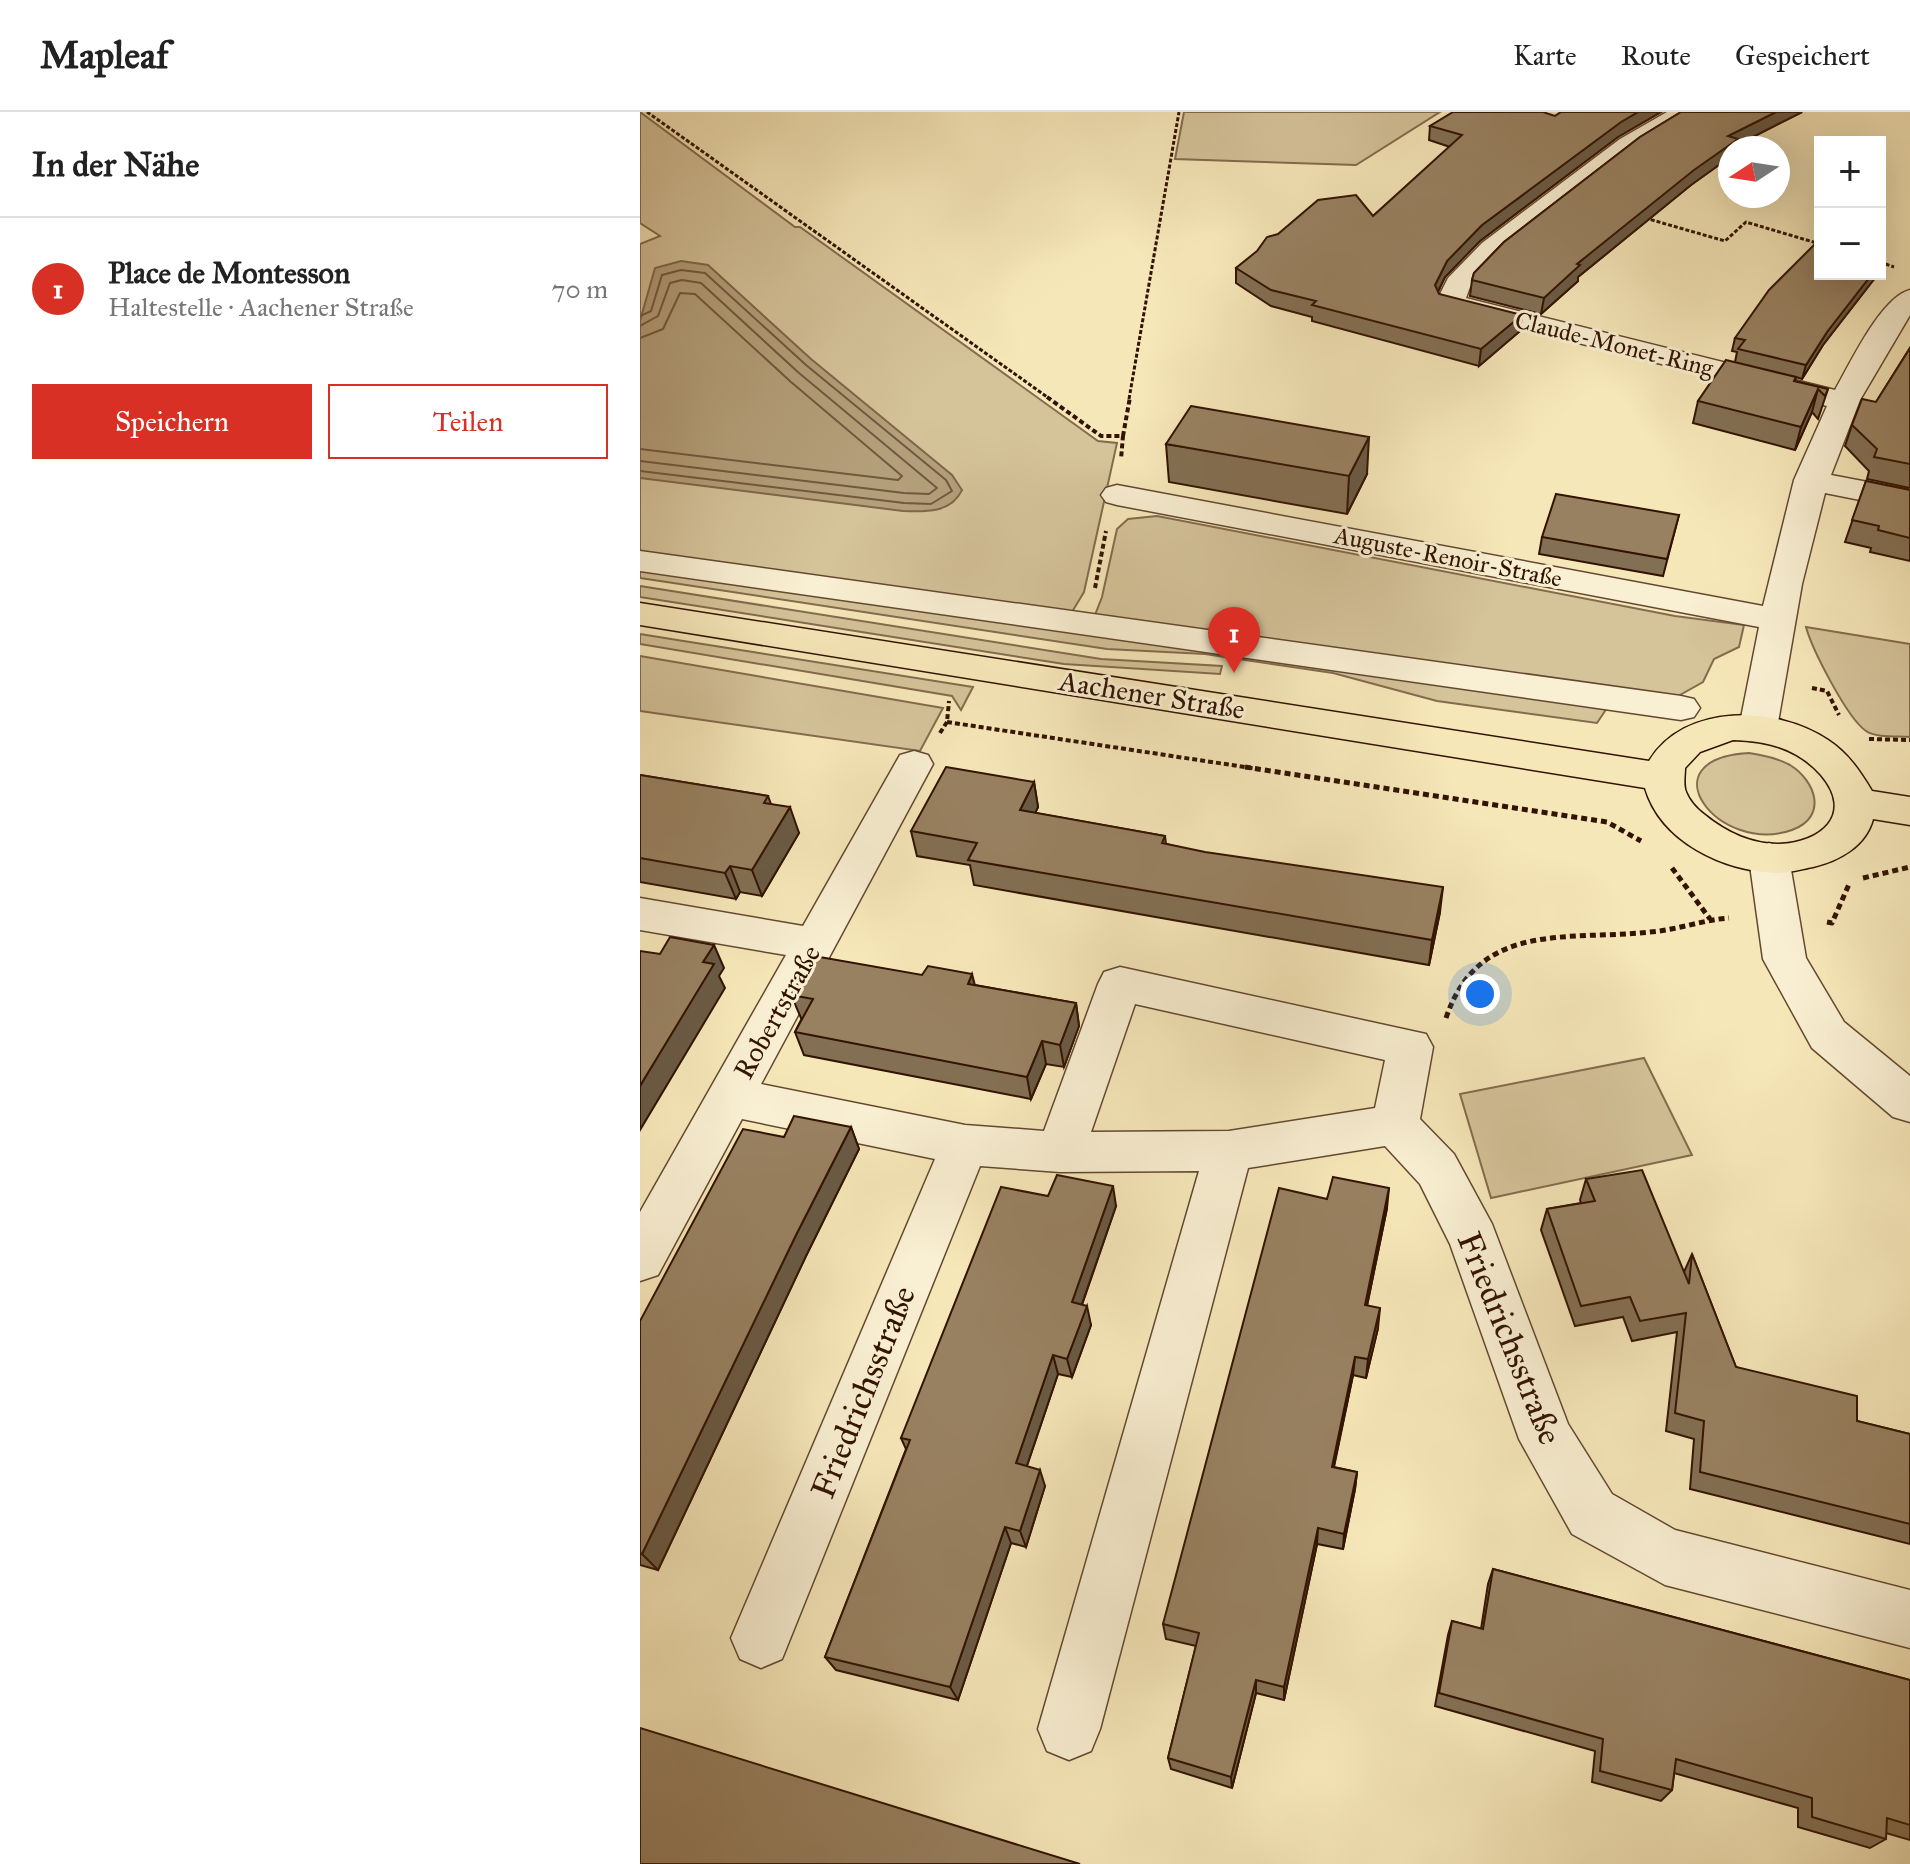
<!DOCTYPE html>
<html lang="de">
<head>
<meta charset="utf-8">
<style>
  :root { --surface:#fff; --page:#f6f6f6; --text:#222; --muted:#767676; --line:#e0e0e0; --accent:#d93025 }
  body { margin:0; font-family:"IM FELL Great Primer",serif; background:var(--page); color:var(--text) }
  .controls { position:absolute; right:24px; top:24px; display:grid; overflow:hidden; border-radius:0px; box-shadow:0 8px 32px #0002 }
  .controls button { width:72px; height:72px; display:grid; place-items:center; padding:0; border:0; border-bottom:2px solid var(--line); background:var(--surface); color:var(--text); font:40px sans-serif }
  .compass { position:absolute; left:1078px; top:24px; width:72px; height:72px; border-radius:50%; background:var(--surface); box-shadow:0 8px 32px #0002; rotate:258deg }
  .you { position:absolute; left:840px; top:882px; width:28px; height:28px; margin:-20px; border:6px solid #fff; border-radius:50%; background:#1a73e8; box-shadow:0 0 0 12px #1a73e833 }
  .badge { display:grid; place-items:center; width:52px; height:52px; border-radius:50%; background:var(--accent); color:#fff; font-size:26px; font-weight:700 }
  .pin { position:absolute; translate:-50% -66px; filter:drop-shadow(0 2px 4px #0008) }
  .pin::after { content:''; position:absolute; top:42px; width:28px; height:24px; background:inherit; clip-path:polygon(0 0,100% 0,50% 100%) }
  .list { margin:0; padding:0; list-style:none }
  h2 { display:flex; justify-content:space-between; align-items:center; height:104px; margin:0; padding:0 32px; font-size:34px }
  h2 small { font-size:26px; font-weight:400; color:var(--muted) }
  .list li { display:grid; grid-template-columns:52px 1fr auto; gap:24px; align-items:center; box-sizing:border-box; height:144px; padding:0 32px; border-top:2px solid var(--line) }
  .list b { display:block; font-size:30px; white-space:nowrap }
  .list p { margin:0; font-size:26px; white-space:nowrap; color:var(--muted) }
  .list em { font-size:26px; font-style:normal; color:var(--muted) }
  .actions { display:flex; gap:16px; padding:24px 32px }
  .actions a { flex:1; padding:18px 0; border:2px solid var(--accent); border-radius:0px; text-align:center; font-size:28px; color:var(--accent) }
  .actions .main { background:var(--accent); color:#fff }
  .map { position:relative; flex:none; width:1270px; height:1752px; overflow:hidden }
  header { display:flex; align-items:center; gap:48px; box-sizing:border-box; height:112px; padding:0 40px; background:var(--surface); border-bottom:2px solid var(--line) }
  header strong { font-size:38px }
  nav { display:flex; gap:44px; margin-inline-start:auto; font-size:28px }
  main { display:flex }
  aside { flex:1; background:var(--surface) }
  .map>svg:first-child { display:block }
</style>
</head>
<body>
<header>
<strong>Mapleaf</strong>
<nav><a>Karte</a><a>Route</a><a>Gespeichert</a></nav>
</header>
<main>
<aside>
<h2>In der Nähe<small></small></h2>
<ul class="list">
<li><span class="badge">1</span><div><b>Place de Montesson</b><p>Haltestelle · Aachener Straße</p></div><em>70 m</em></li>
</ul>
<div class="actions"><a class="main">Speichern</a><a>Teilen</a></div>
</aside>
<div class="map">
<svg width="1270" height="1752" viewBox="0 0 1270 1752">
  <rect width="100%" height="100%" fill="#f6e7b9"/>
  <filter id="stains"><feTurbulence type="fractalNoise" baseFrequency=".0025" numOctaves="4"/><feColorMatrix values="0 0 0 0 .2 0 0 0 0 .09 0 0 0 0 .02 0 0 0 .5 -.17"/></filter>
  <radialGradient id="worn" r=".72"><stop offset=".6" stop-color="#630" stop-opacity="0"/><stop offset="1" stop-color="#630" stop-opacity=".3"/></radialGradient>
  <g fill="#d5c39a" stroke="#846b4e" stroke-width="2">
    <path d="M 0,0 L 155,115 L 160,115 L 458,329 L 477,331 L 444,480 L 429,505 L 0,442 L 0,132 L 20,124 L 0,111 Z"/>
    <path d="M 544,0 L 800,0 L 716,53 L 535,47 Z"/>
    <path d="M 517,404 L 1035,504 L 1104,513 L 1099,535 L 1074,547 L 1063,570 L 1031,588 L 453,508 L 462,485 L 477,417 L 488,407 Z"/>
    <path d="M 0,453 L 969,593 L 957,611 L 797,589 L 693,561 L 565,542 L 467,537 L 0,466 Z"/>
    <path d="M 0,474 L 461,547 L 582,554 L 580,562 L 424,552 L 0,485 Z"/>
    <path d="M 1166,515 L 1270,532 L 1270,625 C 1257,624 1236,626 1226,619 C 1207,606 1172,537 1166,515 Z"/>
    <path d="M 0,522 L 31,527 L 333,575 L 321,598 L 312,584 L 0,532 Z"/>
    <path d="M 0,544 L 303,596 L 280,639 L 0,599 Z"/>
    <path d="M 1109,641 C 1123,643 1137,646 1150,653 C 1176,669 1188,705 1152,718 C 1079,744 1004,647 1109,641 Z"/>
    <path d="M 1004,946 L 1052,1043 L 851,1086 L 820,982 Z"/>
  </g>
  <path fill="#b39f7a" stroke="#7f674a" stroke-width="2" d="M 41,149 L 68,153 L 171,247 L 312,363 L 322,378 C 311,401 286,400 263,399 L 0,366 L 0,209 L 15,156 Z"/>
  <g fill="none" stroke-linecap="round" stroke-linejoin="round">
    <g stroke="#72593e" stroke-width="2">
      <path d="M 0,204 L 11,199 L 22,163 L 41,158 L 65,161 L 166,253 L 306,368 L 312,379 L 291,392 L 264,391 L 0,359"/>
      <path d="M 0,214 L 18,204 L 30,171 L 42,168 L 61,171 L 159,261 L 297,376 L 289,382 L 264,381 L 0,349"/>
      <path d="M 0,226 L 23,217 L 40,181 L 55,182 L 151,270 L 262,364 L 258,368 L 0,337"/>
    </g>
    <g stroke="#63482f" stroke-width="3">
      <g id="minor">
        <path d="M 1027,0 L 1056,0 L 996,37 L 860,143 L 830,175 L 826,186 L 1195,278 C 1210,252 1241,185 1270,178 L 1270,203 L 1220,288 L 1191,363 L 1270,378 L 1270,398 L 1185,381 L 1162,472 L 1137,616 L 1131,625 L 1118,629 L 1105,625 L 1099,616 L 1119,515 L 477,393 L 466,390 L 461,383 L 466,376 L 477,373 L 1123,494 L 1154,368 L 1187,294 L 800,196 L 796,190 L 808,166 L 842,131 L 980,27 Z"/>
        <path d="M 0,439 L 1041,584 L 1054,587 L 1060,596 L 1054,605 L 1041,608 L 0,459 Z"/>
        <path d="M 274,639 L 288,643 L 293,652 L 121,972 L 325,1013 L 404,1019 L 458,872 L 464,860 L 480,855 L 786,922 L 793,935 L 780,1007 L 814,1042 L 852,1112 L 928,1312 L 972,1382 L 1035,1418 L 1270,1478 L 1270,1536 L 1025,1473 L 932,1422 L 879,1327 L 810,1132 L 780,1072 L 745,1034 L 608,1056 L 460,1617 L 451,1639 L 429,1648 L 407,1639 L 398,1617 L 559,1059 L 420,1060 L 340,1054 L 142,1547 L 121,1556 L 100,1547 L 91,1526 L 295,1047 L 102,1007 L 18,1163 L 0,1169 L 0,1100 L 146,843 L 0,818 L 0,786 L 163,814 L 260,643 ZM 495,892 L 745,948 L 735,996 L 589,1019 L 451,1020 Z"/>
        <path d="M 1129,731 L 1143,736 L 1149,746 L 1166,846 L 1204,910 L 1270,964 L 1270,1010 L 1253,1005 L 1172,936 L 1123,847 L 1109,746 L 1115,736 Z"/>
      </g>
    </g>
    <g stroke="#321301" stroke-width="3">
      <path id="major" d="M 0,491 L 1009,649 C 1044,591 1136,593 1188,628 C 1208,641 1220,659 1232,679 L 1270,685 L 1270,713 L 1233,707 C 1226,734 1199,749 1173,755 C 1162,757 1148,761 1137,761 C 1083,759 1021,730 1005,676 L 0,513 ZM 1093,628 C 1127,629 1157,636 1181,663 C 1215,703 1180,731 1138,732 C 1111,732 1086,720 1065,703 C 1057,697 1050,690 1046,680 C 1043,673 1045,663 1045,656 L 1060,640 Z"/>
    </g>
    <g stroke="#321301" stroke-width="3" stroke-dasharray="4 2" stroke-linecap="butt">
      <path d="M 7,0 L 410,287"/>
      <path d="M 1005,106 L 1085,129 L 1106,110 L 1180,132"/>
      <path d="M 1240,150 L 1254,155"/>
      <path d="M 489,287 L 539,0"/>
    </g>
    <g stroke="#321301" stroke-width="4" stroke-dasharray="5 3" stroke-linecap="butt">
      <path d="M 407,285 L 461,324 L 483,324 L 481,347"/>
      <path d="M 483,324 L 490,285"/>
      <path d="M 455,476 L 466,419"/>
      <path d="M 1172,576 L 1187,579 L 1199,603"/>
      <path d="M 307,610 L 618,657"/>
      <path d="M 300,621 L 307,610 L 309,589"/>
      <path d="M 1229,627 L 1270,628"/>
    </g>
    <g stroke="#321301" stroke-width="5" stroke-dasharray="6 4" stroke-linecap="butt">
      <path d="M 605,655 L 967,710 L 1001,729"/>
      <path d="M 1032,756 L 1070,807"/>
      <path d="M 1223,766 L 1270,755"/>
      <path d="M 1187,810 L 1192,811 L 1210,770"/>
      <path d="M 806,906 C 839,808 927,829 1010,820 C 1037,818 1062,808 1089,806"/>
    </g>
    <use href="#minor" fill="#f9efd2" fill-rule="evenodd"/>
    <use href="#major" fill="#f6e7b9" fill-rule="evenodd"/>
  </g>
  <g fill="#836f53" stroke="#321301" stroke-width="2">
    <path d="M 921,0 L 1021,0 L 978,25 L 840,129 L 805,165 L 798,180 L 799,182 L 880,219 L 839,254 L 672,209 L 672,205 L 631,194 L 596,171 L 596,156 L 733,104 L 810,35 L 789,28 L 790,14 L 915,4 Z"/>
    <path d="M 1041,0 L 1162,0 L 1097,33 L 1096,36 L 1090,36 L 1090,45 L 1051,73 L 938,165 L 938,169 L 901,202 L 830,184 L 832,168 L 834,161 L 864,130 L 1000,25 Z"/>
    <path d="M 1180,162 L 1238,162 L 1183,233 L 1162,267 L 1156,265 L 1155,269 L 1188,277 L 1178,307 L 1172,300 L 1155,338 L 1053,311 L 1058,289 L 1095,250 L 1097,240 L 1092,239 L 1095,226 Z"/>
    <path d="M 1270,236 L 1270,376 L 1227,367 L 1229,359 L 1205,334 L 1212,313 L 1236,290 Z"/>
    <path d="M 526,332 L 727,362 L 707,402 L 529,370 Z"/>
    <path d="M 1226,369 L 1270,378 L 1270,449 L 1230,440 L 1231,436 L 1205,430 Z"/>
    <path d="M 1039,403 L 1023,464 L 899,442 L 902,425 Z"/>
    <path d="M 0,663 L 128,684 L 131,692 L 159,721 L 122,784 L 100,780 L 96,787 L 0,770 Z"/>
    <path d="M 394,670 L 398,695 L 395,701 L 525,724 L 526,732 L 800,800 L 789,853 L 334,773 L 330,753 L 277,744 L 271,719 Z"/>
    <path d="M 335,873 L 436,891 L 439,914 L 424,955 L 406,952 L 391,987 L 164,943 L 155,920 L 162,906 L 161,906 L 151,883 Z"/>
    <path d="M 211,1015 L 219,1037 L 166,1144 L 18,1458 L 0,1453 L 0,1209 L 144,1025 Z"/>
    <path d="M 946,1067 L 1044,1160 L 1052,1142 L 1096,1255 L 1217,1309 L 1270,1322 L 1270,1432 L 1050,1377 L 1054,1327 L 1026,1319 L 1037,1220 L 992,1229 L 983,1205 L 935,1214 L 901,1118 L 907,1097 L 941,1091 L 940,1088 Z"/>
    <path d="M 408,1084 L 476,1094 L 442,1193 L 451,1213 L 432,1265 L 418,1262 L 387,1354 L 405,1374 L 386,1435 L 371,1431 L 318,1588 L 196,1558 L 185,1545 L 266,1337 L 261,1326 Z"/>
    <path d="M 747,1096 L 727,1194 L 738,1216 L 726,1266 L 713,1263 L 694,1355 L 717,1360 L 715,1377 L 703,1437 L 677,1432 L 644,1588 L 616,1581 L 592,1676 L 531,1657 L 528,1646 L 556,1534 L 526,1527 L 523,1512 Z"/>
    <path d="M 853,1457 L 1270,1568 L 1270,1728 L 1246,1721 L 1246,1727 L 1230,1736 L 1158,1715 L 1158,1696 L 1034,1661 L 1032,1678 L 1021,1689 L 952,1670 L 955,1639 L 795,1594 L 808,1523 L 812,1509 L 841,1517 L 848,1472 Z"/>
  </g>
  <g fill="#6a5a44" stroke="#321301" stroke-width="2">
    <path d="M 998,0 L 1021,0 L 978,25 L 840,129 L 805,165 L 793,189 L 795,173 L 807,149 L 842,113 L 981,10 Z"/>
    <path d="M 1136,0 L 1162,0 L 1097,33 L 1096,36 L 1090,36 L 1090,45 L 1051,73 L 938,165 L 938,169 L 901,202 L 904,186 L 937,152 L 1088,24 Z"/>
    <path d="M 1232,162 L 1238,162 L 1183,233 L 1162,267 L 1166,253 L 1187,220 Z"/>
    <path d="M 882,203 L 880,219 L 839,254 L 841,237 Z"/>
    <path d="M 1178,277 L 1172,300 L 1155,338 L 1161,315 Z"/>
    <path d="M 729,325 L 727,362 L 707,402 L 709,364 Z"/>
    <path d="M 394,670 L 398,695 L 385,723 L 380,698 Z"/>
    <path d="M 150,695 L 159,721 L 122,784 L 112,758 Z"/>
    <path d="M 90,754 L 100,780 L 96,787 L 85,761 Z"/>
    <path d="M 803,775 L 800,800 L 789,853 L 792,828 Z"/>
    <path d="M 74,833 L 84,856 L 79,864 L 85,876 L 0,1018 L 0,974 L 63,850 Z"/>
    <path d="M 332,862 L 338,885 L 328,872 Z"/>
    <path d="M 436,891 L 439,914 L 424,955 L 420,933 Z"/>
    <path d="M 402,929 L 406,952 L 391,987 L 387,965 Z"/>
    <path d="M 211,1015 L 219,1037 L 166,1144 L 18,1458 L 2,1442 L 156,1123 Z"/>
    <path d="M 473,1074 L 476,1094 L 436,1209 L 432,1190 Z"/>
    <path d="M 749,1076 L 747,1096 L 723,1213 L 725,1193 Z"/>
    <path d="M 447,1194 L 451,1213 L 432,1265 L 427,1247 Z"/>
    <path d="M 740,1196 L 738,1216 L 726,1266 L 728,1247 Z"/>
    <path d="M 413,1243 L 418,1262 L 382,1368 L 376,1351 Z"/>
    <path d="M 715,1245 L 713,1263 L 690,1372 L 692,1355 Z"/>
    <path d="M 400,1358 L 405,1374 L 386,1435 L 380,1419 Z"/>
    <path d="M 717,1360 L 715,1377 L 703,1437 L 704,1422 Z"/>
    <path d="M 365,1415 L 371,1431 L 318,1588 L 310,1575 Z"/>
    <path d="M 678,1416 L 677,1432 L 644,1588 L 644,1575 Z"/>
    <path d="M 616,1568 L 616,1581 L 592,1676 L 591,1665 Z"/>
  </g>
  <g fill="#988161" stroke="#321301" stroke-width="2">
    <path d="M 813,0 L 903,0 L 915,4 L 921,0 L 998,0 L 981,10 L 842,113 L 807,149 L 795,173 L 799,182 L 882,203 L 841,237 L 672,193 L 676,189 L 631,178 L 596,156 L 617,139 L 627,125 L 638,122 L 678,88 L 716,83 L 733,104 L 822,23 L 790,14 Z"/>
    <path d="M 1041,0 L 1136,0 L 1088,24 L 1098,27 L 1054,58 L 937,152 L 940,153 L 904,186 L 832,168 L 834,161 L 864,130 L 1000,25 Z"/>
    <path d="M 1177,130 L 1180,131 L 1180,162 L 1232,162 L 1187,220 L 1166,253 L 1098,237 L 1105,228 L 1095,226 L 1129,178 Z"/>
    <path d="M 1270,236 L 1270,352 L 1234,345 L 1237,337 L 1212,313 L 1222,287 L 1236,290 Z"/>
    <path d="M 1086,248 L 1156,265 L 1154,269 L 1188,277 L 1185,284 L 1178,277 L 1161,315 L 1058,289 Z"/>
    <path d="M 551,294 L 729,325 L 709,364 L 526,332 Z"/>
    <path d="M 1226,369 L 1270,378 L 1270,426 L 1238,418 L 1239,414 L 1212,408 Z"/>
    <path d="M 916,382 L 1039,403 L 1027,447 L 902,425 Z"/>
    <path d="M 306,655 L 394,670 L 380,698 L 525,724 L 522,731 L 565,740 L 803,775 L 792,828 L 328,748 L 337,731 L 271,719 Z"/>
    <path d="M 0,663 L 128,684 L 124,691 L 150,695 L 112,758 L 90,754 L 85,761 L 0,746 Z"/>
    <path d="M 30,825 L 74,833 L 63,850 L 74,852 L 0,974 L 0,839 L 20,842 Z"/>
    <path d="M 174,844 L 282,863 L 288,854 L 332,862 L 328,872 L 436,891 L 420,933 L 402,929 L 387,965 L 155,920 L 173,887 L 151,883 Z"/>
    <path d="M 154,1004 L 211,1015 L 156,1123 L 2,1442 L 0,1441 L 0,1209 L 103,1017 L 144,1025 Z"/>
    <path d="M 1002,1058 L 1049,1172 L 1052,1142 L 1096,1255 L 1217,1284 L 1217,1309 L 1270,1322 L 1270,1412 L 1060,1360 L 1064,1309 L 1035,1301 L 1046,1201 L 1000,1209 L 990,1185 L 941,1194 L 907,1097 L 955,1089 L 946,1067 Z"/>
    <path d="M 417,1063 L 473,1074 L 432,1190 L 447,1194 L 427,1247 L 413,1243 L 376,1351 L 400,1358 L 380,1419 L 365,1415 L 310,1575 L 185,1545 L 270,1328 L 261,1326 L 361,1075 L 408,1084 Z"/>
    <path d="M 693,1065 L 749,1076 L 725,1193 L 740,1196 L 728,1247 L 715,1245 L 692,1355 L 717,1360 L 704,1422 L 678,1416 L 644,1575 L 616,1568 L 591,1665 L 528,1646 L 559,1521 L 523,1512 L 639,1076 L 687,1087 Z"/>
    <path d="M 853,1457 L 1270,1568 L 1270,1713 L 1247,1706 L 1246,1727 L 1172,1705 L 1172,1686 L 1036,1647 L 1032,1678 L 960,1659 L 963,1627 L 799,1581 L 812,1509 L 843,1517 Z"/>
    <path d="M 0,1616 L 440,1752 L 0,1752 Z"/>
  </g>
  <g text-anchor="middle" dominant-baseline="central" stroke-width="6" stroke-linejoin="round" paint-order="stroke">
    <g font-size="24" fill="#321301" stroke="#f9efd2">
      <text transform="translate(974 232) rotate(14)">Claude-Monet-Ring</text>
      <text transform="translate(808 445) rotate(11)">Auguste-Renoir-Straße</text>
    </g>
    <g font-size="28" fill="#321301" stroke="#f9efd2">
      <text transform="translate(512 583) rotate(9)">Aachener Straße</text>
      <text transform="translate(137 900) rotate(-61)">Robertstraße</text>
    </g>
    <g font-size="34" fill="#321301" stroke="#f9efd2">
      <text transform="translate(870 1226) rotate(68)">Friedrichsstraße</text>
      <text transform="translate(223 1280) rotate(-68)">Friedrichsstraße</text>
    </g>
  </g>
  <rect width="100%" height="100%" filter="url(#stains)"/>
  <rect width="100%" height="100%" fill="url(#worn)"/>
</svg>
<div class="controls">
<button>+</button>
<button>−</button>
</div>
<svg class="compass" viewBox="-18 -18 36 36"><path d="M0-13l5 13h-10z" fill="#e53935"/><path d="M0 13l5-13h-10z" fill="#767676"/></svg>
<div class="you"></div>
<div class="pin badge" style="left:594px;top:561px">1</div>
</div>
</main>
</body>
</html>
